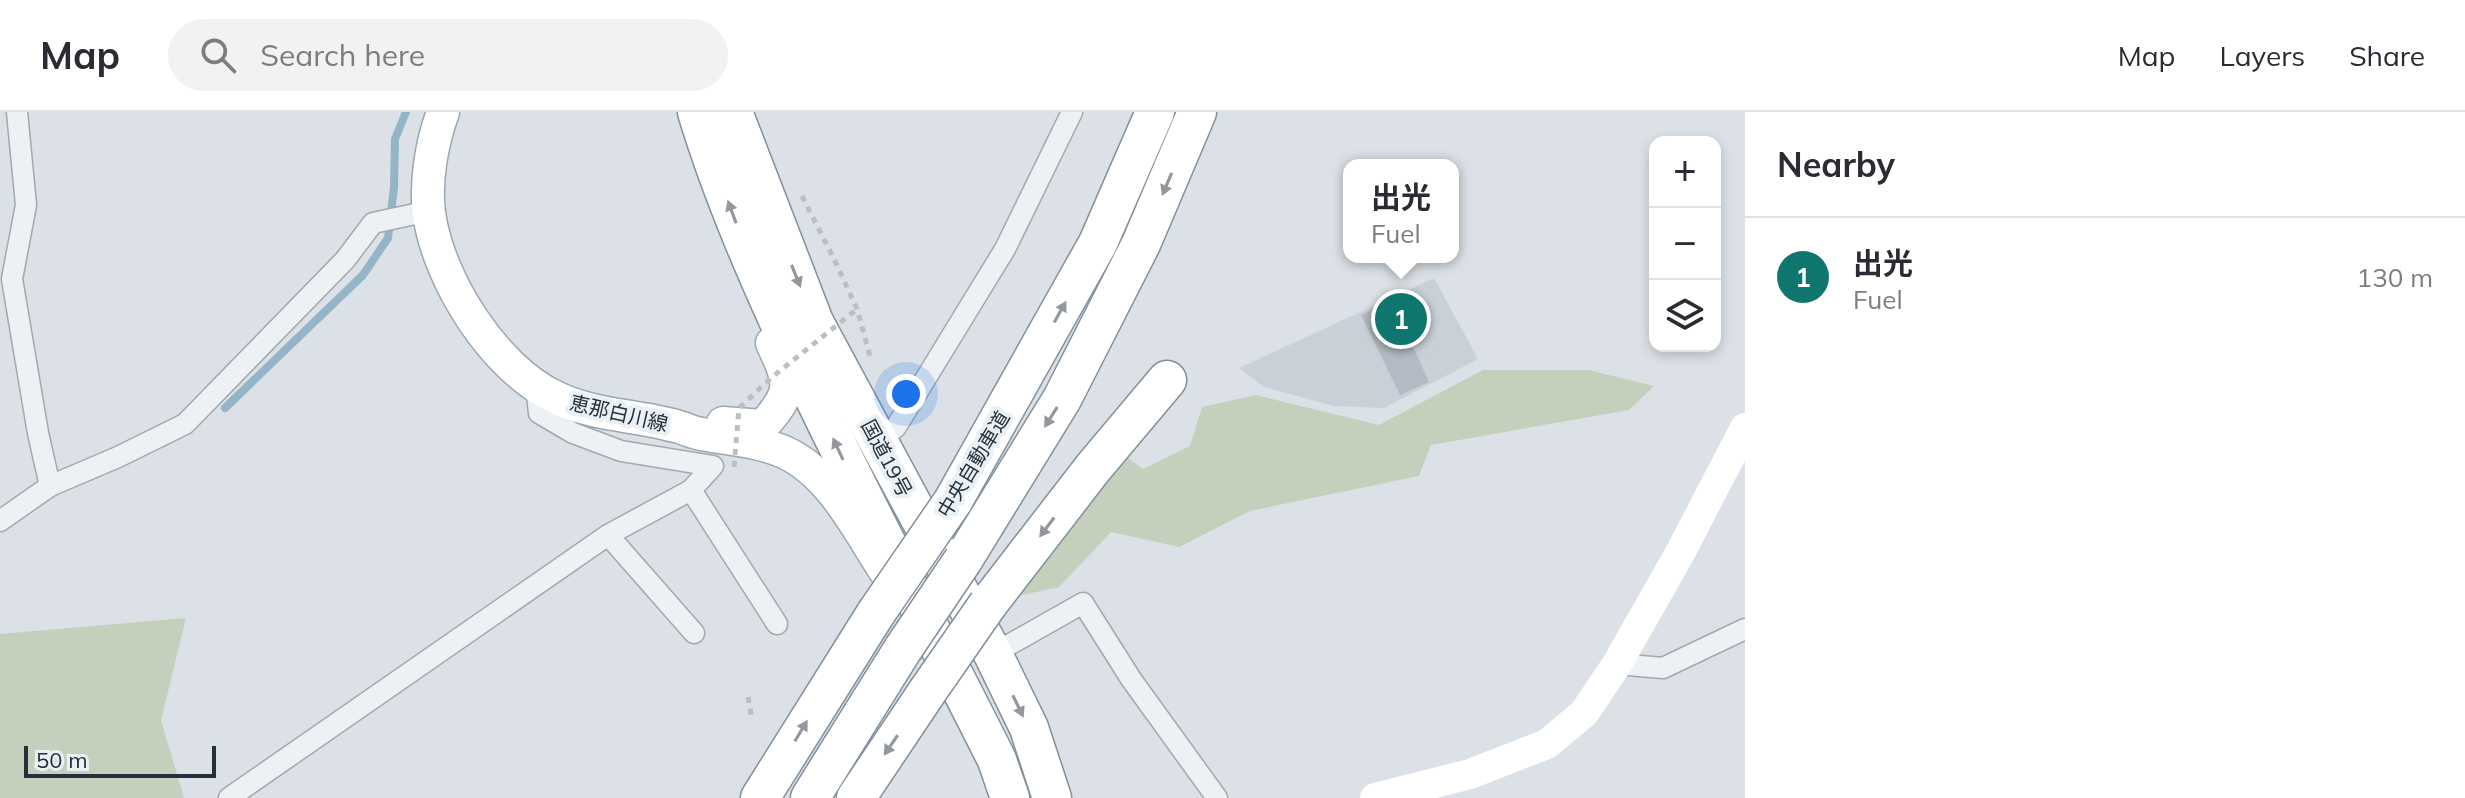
<!DOCTYPE html>
<html lang="en">
<head>
<meta charset="utf-8">
<style>
  :root { --surface:#fff; --page:#f2f2f3; --text:#2b2b33; --muted:#7c7c81; --line:#e1e1e2; --accent:#0f766e }
  body { margin:0; font-family:Mulish,"Noto Sans JP",sans-serif; background:var(--page); color:var(--text) }
  .controls { position:absolute; right:24px; top:24px; display:grid; overflow:hidden; border-radius:16px; box-shadow:0 4px 12px #0003 }
  .controls button { width:72px; height:72px; display:grid; place-items:center; padding:0; border:0; border-bottom:2px solid var(--line); background:var(--surface); color:var(--text); font:40px sans-serif }
  .scale { position:absolute; left:24px; bottom:20px; width:192px; box-sizing:border-box; padding-left:8px; border:4px solid #24313c; border-top:0; font-size:22px; line-height:28px; white-space:nowrap; color:#24313c; -webkit-text-stroke:6px #eaf0f4; paint-order:stroke }
  .you { position:absolute; left:906px; top:282px; width:28px; height:28px; margin:-20px; border:6px solid #fff; border-radius:50%; background:#1a73e8; box-shadow:0 0 0 12px #1a73e833 }
  .badge { display:grid; place-items:center; width:52px; height:52px; border-radius:50%; background:var(--accent); color:#fff; font-size:26px; font-weight:700 }
  .pin { position:absolute; translate:-50% -50%; border:4px solid #fff; box-shadow:0 2px 8px #0006 }
  .popup { position:absolute; left:1343px; top:47px; width:116px; height:104px; box-sizing:border-box; display:grid; place-content:center; border-radius:16px; background:var(--surface); filter:drop-shadow(0 2px 6px #0005); font-size:26px; white-space:nowrap; color:var(--muted) }
  .popup b { font-size:30px; color:var(--text) }
  .popup::after { content:''; position:absolute; left:50%; top:100%; margin-left:-16px; border:16px solid transparent; border-top-color:var(--surface) }
  .list { margin:0; padding:0; list-style:none }
  h2 { display:flex; justify-content:space-between; align-items:center; height:104px; margin:0; padding:0 32px; font-size:34px }
  h2 small { font-size:26px; font-weight:400; color:var(--muted) }
  .list li { display:grid; grid-template-columns:52px 1fr auto; gap:24px; align-items:center; box-sizing:border-box; height:120px; padding:0 32px; border-top:2px solid var(--line) }
  .list b { display:block; font-size:30px; white-space:nowrap }
  .list p { margin:0; font-size:26px; white-space:nowrap; color:var(--muted) }
  .list em { font-size:26px; font-style:normal; color:var(--muted) }
  .icon { flex:none; width:44px; height:44px; fill:none; stroke:currentColor; stroke-width:2; stroke-linecap:round; stroke-linejoin:round }
  .map { position:relative; flex:none; width:1745px; height:686px; overflow:hidden }
  header { display:flex; align-items:center; gap:48px; box-sizing:border-box; height:112px; padding:0 40px; background:var(--surface); border-bottom:2px solid var(--line) }
  header strong { font-size:38px }
  nav { display:flex; gap:44px; margin-inline-start:auto; font-size:28px }
  .search { width:560px; height:72px; background:var(--page); display:flex; align-items:center; gap:20px; box-sizing:border-box; padding:0 28px; border-radius:44px; color:var(--muted); font-size:30px }
  main { display:flex }
  aside { flex:1; background:var(--surface) }
  .map>svg:first-child { display:block }
</style>
</head>
<body>
<header>
<strong>Map</strong>
<div class="search"><svg class="icon" aria-label="search" viewBox="0 0 24 24"><circle cx="10" cy="10" r="6"/><path d="M15 15l6 6"/></svg>Search here</div>
<nav><a>Map</a><a>Layers</a><a>Share</a></nav>
</header>
<main>
<div class="map">
<svg width="1745" height="686" viewBox="0 0 1745 686">
  <rect width="100%" height="100%" fill="#dbe1e6"/>
  <path fill="#c9d0d8" d="M 1434,166 L 1478,247 L 1384,296 L 1334,294 L 1264,275 L 1239,256 Z"/>
  <g fill="#c4d0bc">
    <path d="M 1483,258 L 1589,258 L 1654,274 L 1629,298 L 1431,333 L 1419,364 L 1250,399 L 1179,435 L 1111,420 L 1059,475 L 1018,484 L 1107,356 L 1128,346 L 1143,357 L 1190,334 L 1202,295 L 1256,283 L 1379,313 Z"/>
    <path d="M 186,506 L 161,608 L 184,686 L 0,686 L 0,522 Z"/>
  </g>
  <g fill="none" stroke-linecap="round" stroke-linejoin="round">
    <path stroke="#94b4c8" stroke-width="8" d="M 225,296 L 363,163 L 388,126 L 394,75 L 395,27 L 406,0"/>
  </g>
  <path fill="#b2bbc3" d="M 1392,189 L 1429,270 L 1400,283 L 1361,203 Z"/>
  <g fill="none" stroke-linecap="round" stroke-linejoin="round">
    <g stroke="#a0a9b0" stroke-width="23">
      <g id="street">
        <path d="M 17,0 L 26,93 L 12,167 L 38,321 L 50,374 L 118,345 L 185,312 L 345,148 L 373,111 L 429,99"/>
        <path d="M 536,274 L 539,301 L 573,321 L 621,339 L 713,354 L 691,378 L 608,423 L 694,521"/>
        <path d="M 878,330 L 896,315 L 1005,137 L 1072,0"/>
        <path d="M 691,378 L 777,512"/>
        <path d="M 0,409 L 50,374"/>
        <path d="M 993,542 L 1083,491 L 1131,567 L 1217,686"/>
        <path d="M 1617,552 L 1663,556 L 1745,517"/>
        <path d="M 229,686 L 608,423"/>
      </g>
    </g>
    <g stroke="#9aa7b2" stroke-width="35">
      <g id="primary">
        <path d="M 443,0 C 432,30 425,69 429,101 C 438,168 494,256 555,285 C 594,304 638,303 679,315 C 687,317 693,321 702,322 C 728,327 759,329 784,340 C 831,361 858,418 885,459"/>
        <path d="M 723,311 L 763,314 C 794,279 791,272 772,231"/>
      </g>
    </g>
    <g stroke="#82909d" stroke-width="41">
      <g id="highway">
        <path d="M 697,0 C 724,89 762,174 801,258 C 863,390 932,518 997,648 L 1010,686"/>
        <path d="M 733,0 L 814,210 L 993,542 L 1029,616 L 1052,686"/>
        <path d="M 953,389 L 1098,131 L 1155,0"/>
        <path d="M 963,448 L 1062,287 L 1141,132 L 1197,0"/>
        <path d="M 988,492 L 1093,356 L 1167,268"/>
        <path d="M 760,686 L 876,501"/>
        <path d="M 810,686 L 903,537"/>
        <path d="M 856,686 L 927,580"/>
      </g>
    </g>
    <g stroke="#b9bfc4" stroke-width="5" stroke-dasharray="6 6" stroke-linecap="butt">
      <path d="M 802,84 L 835,149 L 857,197 L 870,244"/>
      <path d="M 748,585 L 752,607"/>
    </g>
    <use href="#street" stroke="#eef1f4" stroke-width="20"/>
    <path stroke="#fff" stroke-width="30" d="M 1375,686 L 1470,662 L 1547,632 L 1584,601 L 1617,552 L 1680,441 L 1745,316"/>
    <use href="#primary" stroke="#fff" stroke-width="32"/>
    <use href="#highway" stroke="#fff" stroke-width="38"/>
    <g stroke="#82909d" stroke-width="41" stroke-linecap="butt">
      <g id="highway-bridge">
        <path d="M 876,501 L 953,389"/>
        <path d="M 903,537 L 963,448"/>
        <path d="M 927,580 L 988,492"/>
      </g>
    </g>
    <path stroke="#b9bfc4" stroke-width="5" stroke-dasharray="6 6" stroke-linecap="butt" d="M 734,355 L 739,296 L 771,266 L 857,197"/>
    <use href="#highway-bridge" stroke="#fff" stroke-width="38"/>
  </g>
  <defs><path id="oneway-solid" d="M-6-.8H1V-3.2L6.5 0L1 3.2V.8H-6Z" transform="scale(2)"/></defs>
  <g fill="#92989e">
    <use href="#oneway-solid" transform="translate(1167 72) rotate(113)"/>
    <use href="#oneway-solid" transform="translate(732 100) rotate(-110)"/>
    <use href="#oneway-solid" transform="translate(796 164) rotate(68)"/>
    <use href="#oneway-solid" transform="translate(1060 200) rotate(-61)"/>
    <use href="#oneway-solid" transform="translate(1051 305) rotate(122)"/>
    <use href="#oneway-solid" transform="translate(838 337) rotate(-115)"/>
    <use href="#oneway-solid" transform="translate(1047 415) rotate(127)"/>
    <use href="#oneway-solid" transform="translate(1018 594) rotate(64)"/>
    <use href="#oneway-solid" transform="translate(801 619) rotate(-59)"/>
    <use href="#oneway-solid" transform="translate(891 633) rotate(124)"/>
  </g>
  <g text-anchor="middle" dominant-baseline="central" stroke-width="8" stroke-linejoin="round" paint-order="stroke">
    <g font-size="20" fill="#24313c" stroke="#eaf0f4">
      <text transform="translate(619 301) rotate(13)">恵那白川線</text>
      <text transform="translate(887 346) rotate(62)">国道19号</text>
      <text transform="translate(973 352) rotate(-59)">中央自動車道</text>
    </g>
  </g>
</svg>
<div class="controls">
<button>+</button>
<button>−</button>
<button><svg class="icon" aria-label="layers" viewBox="0 0 24 24"><path d="M12 4l9 5-9 5-9-5zM3 14l9 5 9-5"/></svg></button>
</div>
<div class="scale">50 m</div>
<div class="you"></div>
<div class="pin badge" style="left:1401px;top:207px">1</div>
<div class="popup"><b>出光</b>Fuel</div>
</div>
<aside>
<h2>Nearby<small></small></h2>
<ul class="list">
<li><span class="badge">1</span><div><b>出光</b><p>Fuel</p></div><em>130 m</em></li>
</ul>
</aside>
</main>
</body>
</html>
